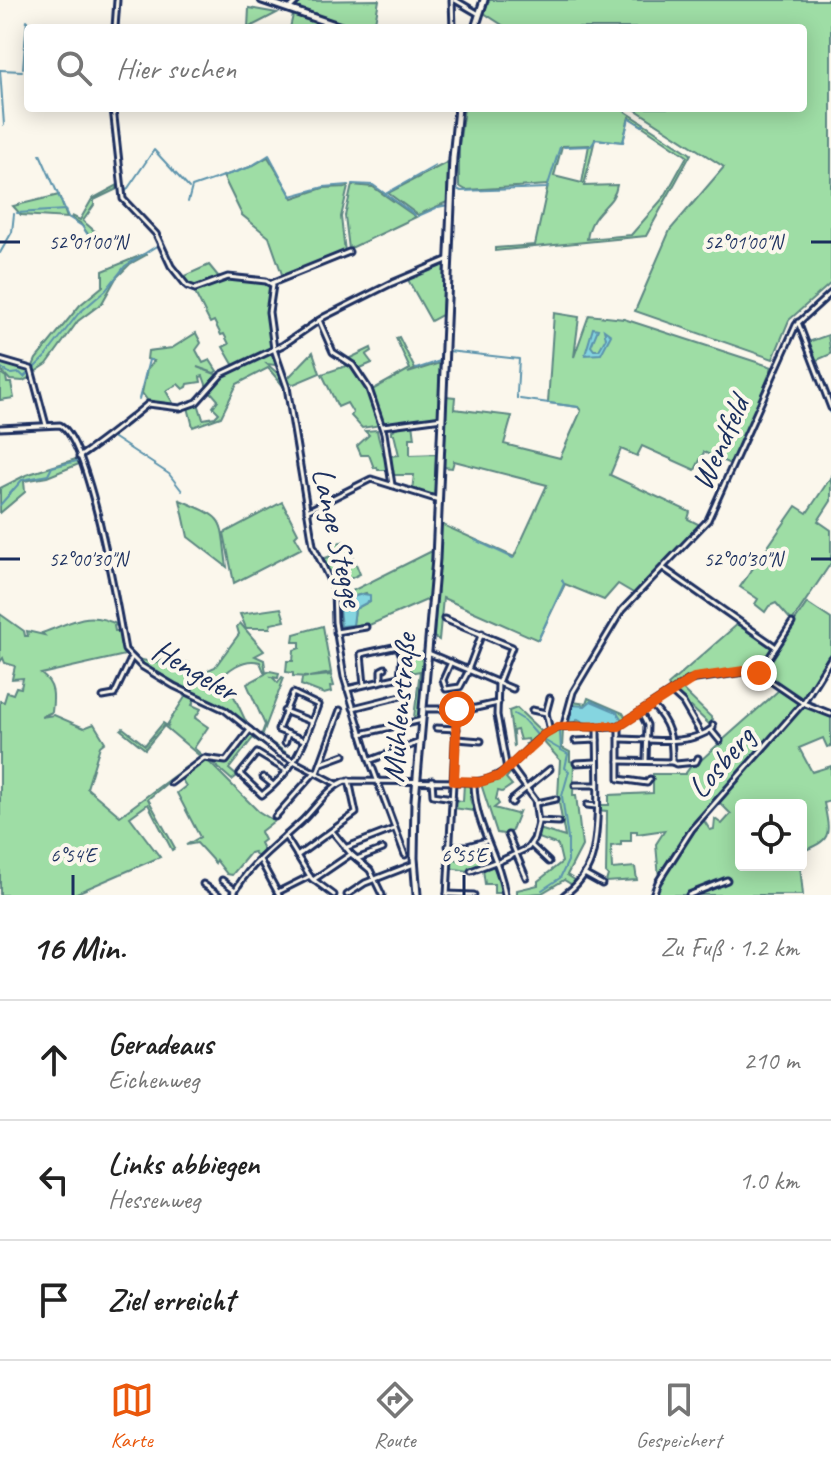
<!DOCTYPE html>
<html lang="de">
<head>
<meta charset="utf-8">
<style>
  :root { --surface:#fff; --page:#f6f6f6; --text:#222; --muted:#767676; --line:#e0e0e0; --accent:#ea580c }
  body { margin:0; font-family:Caveat,sans-serif; background:var(--page); color:var(--text) }
  .controls { position:absolute; right:24px; bottom:24px; display:grid; overflow:hidden; border-radius:8px; box-shadow:0 4px 20px #0003 }
  .controls button { width:72px; height:72px; display:grid; place-items:center; padding:0; border:0; border-bottom:2px solid var(--line); background:var(--surface); color:var(--text); font:40px sans-serif }
  .stop { position:absolute; width:24px; height:24px; margin:-18px; border:6px solid #ea580c; border-radius:50%; background:#fff }
  .stop.end { background:#ea580c; border-color:#fff; box-shadow:0 2px 8px #0008 }
  .list { margin:0; padding:0; list-style:none }
  h2 { display:flex; justify-content:space-between; align-items:center; height:104px; margin:0; padding:0 32px; font-size:34px }
  h2 small { font-size:26px; font-weight:400; color:var(--muted) }
  .list li { display:grid; grid-template-columns:52px 1fr auto; gap:24px; align-items:center; box-sizing:border-box; height:120px; padding:0 32px; border-top:2px solid var(--line) }
  .list b { display:block; font-size:30px; white-space:nowrap }
  .list p { margin:0; font-size:26px; white-space:nowrap; color:var(--muted) }
  .list em { font-size:26px; font-style:normal; color:var(--muted) }
  .icon { flex:none; width:44px; height:44px; fill:none; stroke:currentColor; stroke-width:2; stroke-linecap:round; stroke-linejoin:round }
  .map { position:relative; flex:none; width:831px; height:895px; overflow:hidden }
  .search { position:absolute; background:var(--surface); box-shadow:0 4px 20px #0003; left:24px; right:24px; top:24px; height:88px; display:flex; align-items:center; gap:20px; box-sizing:border-box; padding:0 28px; border-radius:8px; color:var(--muted); font-size:30px }
  .sheet { height:464px; background:var(--surface) }
  nav { display:flex; justify-content:space-around; align-items:center; box-sizing:border-box; height:112px; border-top:2px solid var(--line); background:var(--surface); font-size:22px; color:var(--muted) }
  nav a { display:grid; justify-items:center; gap:4px }
  nav .on { color:var(--accent) }
  .map>svg:first-child { display:block }
</style>
</head>
<body>
<div class="map">
<svg width="831" height="895" viewBox="0 0 831 895">
  <rect width="100%" height="100%" fill="#fbf7ec"/>
  <filter id="ink" filterUnits="userSpaceOnUse"><feTurbulence type="fractalNoise" baseFrequency=".0125" numOctaves="2"/><feDisplacementMap in="SourceGraphic" scale="16" xChannelSelector="R" yChannelSelector="G"/><feConvolveMatrix kernelMatrix="1 2 1 2 8 2 1 2 1" color-interpolation-filters="sRGB"/></filter>
  <g filter="url(#ink)">
    <g fill="#9edda5" stroke="#5c8682" stroke-width="2" fill-rule="evenodd">
      <path d="M 379,0 L 374,28 L 349,28 L 292,9 L 301,1 Z"/>
      <path d="M 489,0 L 831,0 L 831,283 L 789,320 L 773,359 L 635,311 L 670,230 L 724,167 L 633,108 L 803,108 L 803,28 L 507,28 L 484,13 Z"/>
      <path d="M 249,8 L 277,13 L 248,28 Z"/>
      <path d="M 293,15 L 330,28 L 290,28 Z"/>
      <path d="M 464,108 L 620,108 L 691,154 L 646,236 L 495,251 L 495,248 L 535,245 L 548,185 L 466,190 L 459,186 L 459,146 ZM 629,117 L 687,156 L 665,196 L 631,235 L 587,239 C 591,209 614,207 617,185 L 584,186 L 595,139 L 623,142 ZM 589,145 L 582,183 L 554,176 L 562,146 Z"/>
      <path d="M 268,157 L 293,198 L 323,188 L 348,187 L 341,217 L 345,252 L 283,277 L 269,237 L 242,215 L 223,176 L 250,167 Z"/>
      <path d="M 448,162 L 447,202 L 418,215 L 388,193 Z"/>
      <path d="M 118,185 L 117,189 L 94,200 L 94,205 L 83,221 L 97,233 L 93,241 L 80,223 L 71,218 L 72,216 L 80,220 L 92,199 Z"/>
      <path d="M 352,185 L 373,187 L 416,217 L 349,249 L 345,216 Z"/>
      <path d="M 59,195 L 67,218 L 21,215 L 13,206 Z"/>
      <path d="M 144,254 L 146,255 L 130,264 L 116,278 L 102,303 L 78,321 L 47,364 L 35,372 L 33,366 L 36,359 L 80,305 L 103,286 L 103,271 Z"/>
      <path d="M 444,262 L 442,315 L 431,321 L 407,278 Z"/>
      <path d="M 209,265 L 218,276 L 222,277 L 194,288 L 182,277 Z"/>
      <path d="M 238,279 L 268,283 L 271,286 L 268,314 L 272,345 L 271,348 L 234,366 L 223,347 L 229,344 L 224,334 L 221,335 L 214,321 L 210,323 L 194,291 L 221,281 Z"/>
      <path d="M 554,313 L 579,317 L 574,357 L 589,315 L 624,319 L 772,367 L 734,466 L 704,452 L 695,470 L 642,446 L 637,456 L 621,449 L 610,475 L 690,512 L 688,519 L 702,526 L 635,594 L 618,584 L 604,600 L 565,584 L 538,640 L 443,598 L 439,640 L 434,637 L 441,524 L 514,557 L 547,485 L 454,461 L 452,468 L 443,467 L 446,396 L 455,397 L 454,409 L 512,416 L 504,444 L 560,458 L 581,411 L 578,407 L 548,403 Z"/>
      <path d="M 196,333 L 201,343 L 196,350 L 203,363 L 210,360 L 217,371 L 214,373 L 197,367 L 218,375 L 208,390 L 203,376 L 200,377 L 201,382 L 188,384 L 187,387 L 183,389 L 178,384 L 166,391 L 173,403 L 171,406 L 148,401 L 142,393 L 147,369 L 154,361 L 147,359 L 148,351 L 172,348 Z"/>
      <path d="M 828,335 L 831,354 L 815,361 L 808,342 Z"/>
      <path d="M 399,337 L 415,369 L 408,373 L 440,363 L 438,416 L 384,425 L 372,390 L 410,369 L 396,338 Z"/>
      <path d="M 371,348 L 372,351 L 366,355 L 372,363 L 358,369 L 346,360 Z"/>
      <path d="M 271,351 L 276,365 L 267,364 L 282,377 L 285,388 L 268,368 L 237,384 L 221,417 L 193,427 L 188,407 L 198,403 L 203,419 L 215,417 L 219,413 L 213,407 L 218,400 L 210,391 L 218,378 Z"/>
      <path d="M 313,352 L 320,373 L 294,384 L 290,383 L 288,378 Z"/>
      <path d="M 0,362 L 17,368 L 29,369 L 31,377 L 23,381 L 10,380 L 0,369 Z"/>
      <path d="M 349,365 L 369,391 L 381,425 L 362,428 L 351,416 L 353,413 L 347,403 L 338,407 L 322,374 Z"/>
      <path d="M 0,373 L 6,377 L 7,383 L 11,383 L 14,398 L 0,400 Z"/>
      <path d="M 413,423 L 415,438 L 410,438 L 410,455 L 436,454 L 435,495 L 431,496 L 412,490 L 414,475 L 391,475 L 388,456 L 399,455 L 394,434 L 391,434 L 391,431 L 395,429 L 391,429 L 390,426 Z"/>
      <path d="M 377,430 C 379,446 386,457 388,470 L 378,470 L 377,467 L 374,468 L 369,455 L 361,455 L 357,446 L 369,435 L 365,431 Z"/>
      <path d="M 76,459 L 79,464 L 47,477 L 24,481 L 25,492 L 0,513 L 0,488 L 26,475 Z"/>
      <path d="M 831,477 L 831,501 L 818,521 L 831,530 L 831,563 L 792,621 L 776,603 L 769,606 L 765,612 L 755,604 L 758,599 L 740,587 L 796,506 L 807,513 Z"/>
      <path d="M 180,500 C 228,520 220,517 227,567 L 188,537 Z"/>
      <path d="M 282,502 L 298,533 L 295,536 L 302,548 L 234,583 L 224,533 Z"/>
      <path d="M 347,541 L 360,574 L 335,586 L 322,559 L 331,556 L 329,548 L 332,544 Z"/>
      <path d="M 432,551 L 429,599 L 367,626 L 337,630 L 336,599 ZM 366,593 L 370,601 L 355,609 L 353,624 L 346,627 L 338,615 L 338,601 Z"/>
      <path d="M 807,603 L 831,619 L 831,655 L 801,701 L 761,672 Z"/>
      <path d="M 281,608 L 285,621 L 271,624 L 270,628 L 246,628 L 240,614 Z"/>
      <path d="M 0,614 L 24,631 L 25,636 L 28,636 L 27,631 L 44,635 L 42,633 C 74,622 86,609 118,625 L 114,626 L 115,631 L 119,631 L 125,655 L 41,674 C 55,684 54,696 52,712 L 41,717 L 54,715 L 84,728 L 94,724 L 105,742 L 100,746 L 87,788 L 120,816 L 187,766 L 148,799 L 175,848 L 172,850 L 148,804 L 130,817 L 160,857 L 72,895 L 0,895 L 0,701 L 4,702 L 7,692 L 13,694 L 16,687 L 21,688 L 23,678 L 12,679 L 15,666 L 5,663 L 3,658 L 0,662 Z"/>
      <path d="M 240,623 L 264,651 L 255,656 L 264,660 L 266,673 L 270,671 L 279,673 L 278,678 L 272,677 L 278,683 L 282,677 L 284,678 L 262,736 L 294,758 L 283,753 L 261,736 L 265,725 L 247,684 L 265,674 L 260,662 C 243,657 226,671 218,682 L 226,696 L 232,692 L 248,726 L 221,705 L 193,692 L 193,677 L 215,667 L 239,634 L 237,627 Z"/>
      <path d="M 739,623 L 774,647 L 758,670 L 692,676 L 670,691 L 668,685 Z"/>
      <path d="M 323,626 L 331,673 L 309,677 L 331,675 L 334,686 L 330,687 L 331,692 L 324,694 L 301,685 L 302,678 L 308,677 L 293,676 L 293,673 L 286,672 L 287,661 L 293,661 L 294,650 L 300,648 L 300,642 L 293,642 L 294,634 Z"/>
      <path d="M 424,652 L 420,719 L 416,719 L 414,717 L 420,671 L 410,673 L 411,655 Z"/>
      <path d="M 178,655 L 178,660 L 189,663 L 190,691 L 133,658 L 156,663 Z"/>
      <path d="M 749,672 L 757,673 L 694,680 L 681,688 L 713,719 L 709,724 L 691,707 L 688,708 L 674,692 L 695,679 Z"/>
      <path d="M 780,689 L 800,705 L 691,829 L 659,878 L 656,844 L 665,830 L 637,834 L 637,831 L 631,831 L 631,841 L 621,841 L 621,845 L 611,846 L 612,869 L 635,867 L 637,880 L 606,882 L 608,875 L 606,873 L 607,811 L 597,810 L 597,805 L 609,805 L 609,795 L 653,793 L 653,774 L 685,774 L 691,766 L 695,766 C 723,739 751,716 780,689 Z"/>
      <path d="M 187,694 L 202,701 L 195,699 L 192,705 L 201,709 L 195,718 L 208,727 L 194,748 L 204,757 L 192,766 L 201,757 L 164,726 L 145,749 L 121,730 L 123,728 L 145,745 L 163,723 L 169,727 L 167,725 Z"/>
      <path d="M 588,698 L 623,713 L 627,720 L 609,727 L 567,725 L 573,702 L 586,704 Z"/>
      <path d="M 804,705 L 831,715 L 831,746 L 827,747 L 823,738 L 799,748 L 812,772 L 831,766 L 831,801 L 824,803 C 831,838 831,839 801,852 L 801,805 L 741,805 L 741,865 L 800,865 L 803,895 L 654,895 L 659,883 L 703,819 L 710,830 L 714,829 L 715,819 L 722,824 L 731,814 L 718,801 Z"/>
      <path d="M 517,708 L 543,733 L 528,746 L 526,744 L 529,743 L 528,739 L 520,740 L 517,730 L 513,731 L 514,747 L 509,711 Z"/>
      <path d="M 563,728 L 594,730 L 563,730 L 562,748 L 570,752 L 570,761 L 574,762 L 573,795 L 576,795 L 582,846 L 567,875 L 578,882 L 574,886 L 564,880 L 542,893 L 517,895 L 517,890 L 538,885 L 538,881 L 562,862 L 558,845 L 536,837 L 539,829 L 565,837 L 558,797 L 560,760 L 542,740 L 552,732 Z"/>
      <path d="M 249,733 L 280,756 L 253,738 L 229,769 L 237,776 L 232,780 L 207,758 L 226,762 Z"/>
      <path d="M 205,758 L 258,811 L 274,821 L 260,832 L 264,840 L 260,843 L 265,853 L 259,859 L 254,852 L 250,853 L 232,875 L 227,874 L 216,860 L 215,863 L 197,843 L 186,845 L 200,837 L 177,793 L 186,786 L 180,777 Z"/>
      <path d="M 512,771 L 506,778 L 512,785 L 502,792 L 498,791 L 496,799 L 499,804 L 494,808 L 516,814 L 519,812 L 510,835 L 497,833 L 481,784 L 496,781 Z"/>
      <path d="M 464,783 L 472,785 L 470,799 L 474,811 L 453,808 L 453,800 L 463,801 Z"/>
      <path d="M 483,843 L 489,853 L 484,855 L 484,867 L 469,869 L 468,871 L 449,868 L 449,860 L 475,859 L 473,846 Z"/>
      <path d="M 493,866 L 500,881 L 501,893 L 494,893 L 494,884 L 485,884 L 483,870 Z"/>
    </g>
    <g fill="#85d5e0" stroke="#5b93ac" stroke-width="2">
      <path d="M 593,328 L 598,329 L 591,346 L 594,350 L 599,350 L 606,338 L 604,330 L 611,335 L 601,354 L 585,355 Z"/>
      <path d="M 363,594 L 370,595 L 370,601 L 355,609 L 353,625 L 341,626 L 338,601 Z"/>
      <path d="M 591,701 L 617,712 L 622,720 C 609,727 590,727 578,719 L 574,723 L 569,723 L 572,705 L 585,706 Z"/>
    </g>
    <g fill="none" stroke-linecap="round" stroke-linejoin="round">
      <g stroke="#5b93ac" stroke-width="2">
        <path d="M 23,68 L 27,20"/>
        <path d="M 0,70 L 4,125"/>
        <path d="M 0,70 L 22,71"/>
        <path d="M 462,108 L 455,188 L 461,191 L 547,188 L 560,147"/>
        <path d="M 564,147 L 591,146 L 596,139 L 623,142 L 629,118 L 642,126 L 644,124"/>
        <path d="M 40,154 L 65,210"/>
        <path d="M 352,184 L 373,185 L 415,215"/>
        <path d="M 387,193 L 435,166"/>
        <path d="M 124,194 L 154,150 L 189,188"/>
        <path d="M 188,202 L 192,187 L 250,167 L 269,155 L 291,196 L 324,187 L 349,185"/>
        <path d="M 438,207 L 448,205 L 450,159"/>
        <path d="M 17,213 L 65,210 L 68,217 L 82,226 L 92,241"/>
        <path d="M 418,216 L 436,208"/>
        <path d="M 0,253 L 12,232 L 14,214"/>
        <path d="M 451,257 L 455,191"/>
        <path d="M 450,284 L 451,261"/>
        <path d="M 806,347 L 831,414"/>
        <path d="M 448,351 L 519,359 L 517,393"/>
        <path d="M 273,352 L 276,363"/>
        <path d="M 277,366 L 281,376"/>
        <path d="M 0,367 L 11,374 L 20,373 L 24,377 L 29,372"/>
        <path d="M 33,369 L 45,357 L 78,314 L 106,290 L 125,266 L 158,245"/>
        <path d="M 416,369 L 440,361 L 439,416"/>
        <path d="M 222,376 L 237,368"/>
        <path d="M 447,379 L 448,336"/>
        <path d="M 517,395 L 517,399"/>
        <path d="M 139,399 L 149,360 L 152,360"/>
        <path d="M 520,399 L 578,407"/>
        <path d="M 111,436 L 169,474 L 182,491"/>
        <path d="M 82,459 L 94,448"/>
        <path d="M 0,505 L 22,480 L 48,475 L 52,467 L 77,461"/>
        <path d="M 475,540 L 513,558"/>
        <path d="M 439,552 L 446,397"/>
        <path d="M 665,568 L 712,517 L 781,361"/>
        <path d="M 433,636 L 438,558"/>
        <path d="M 538,640 L 564,584 L 562,580"/>
        <path d="M 689,678 L 755,669"/>
        <path d="M 514,714 L 524,720 L 538,736"/>
        <path d="M 542,739 L 561,750"/>
        <path d="M 542,890 L 560,878 L 568,861 L 568,839 L 562,796 L 569,771 L 565,768 L 568,754 L 561,750 L 560,732"/>
      </g>
      <g stroke="#1b2f5e" stroke-width="9">
        <g id="street">
          <path d="M 452,0 L 453,28"/>
          <path d="M 455,0 L 479,14"/>
          <path d="M 289,9 L 298,0"/>
          <path d="M 115,28 L 117,0"/>
          <path d="M 113,108 L 123,199 L 156,234 L 171,266 L 187,286 L 195,289 L 228,277 L 266,281 L 273,285 L 269,312 L 274,349 L 287,387 L 313,545 L 334,589 L 335,622 L 344,677 L 370,761 L 405,855"/>
          <path d="M 272,283 L 349,252"/>
          <path d="M 319,320 L 333,352 L 353,365 L 369,389 L 384,433 L 392,485"/>
          <path d="M 798,322 L 831,408"/>
          <path d="M 0,360 L 31,369 L 46,425"/>
          <path d="M 383,426 L 442,418"/>
          <path d="M 0,428 L 60,425 C 90,440 118,613 125,650 L 141,666 L 174,686 L 225,710 L 280,754 L 337,784"/>
          <path d="M 79,457 C 103,441 126,422 148,404 L 180,408 L 197,402 L 222,374 L 283,345 L 324,317 L 392,283 L 449,259"/>
          <path d="M 307,511 L 371,479 L 439,500"/>
          <path d="M 663,568 L 776,647"/>
          <path d="M 444,619 L 512,647 L 498,683 L 497,715 L 507,769"/>
          <path d="M 336,632 L 366,627"/>
          <path d="M 428,653 L 513,689"/>
          <path d="M 451,662 L 443,680 L 446,689 L 460,687 L 469,670"/>
          <path d="M 468,670 L 482,633"/>
          <path d="M 759,673 L 792,623"/>
          <path d="M 400,677 L 409,674"/>
          <path d="M 381,681 L 381,670 L 385,668"/>
          <path d="M 347,689 L 400,677 L 402,656 L 398,646 L 361,654 L 364,685"/>
          <path d="M 671,692 L 683,703 L 701,734"/>
          <path d="M 103,697 L 114,695 L 131,659"/>
          <path d="M 652,705 C 669,723 673,737 672,762"/>
          <path d="M 353,708 L 409,694"/>
          <path d="M 427,709 L 459,709"/>
          <path d="M 467,710 L 498,703"/>
          <path d="M 532,710 L 546,713 L 550,731"/>
          <path d="M 284,711 L 310,721"/>
          <path d="M 546,713 L 550,698"/>
          <path d="M 643,717 L 647,725 L 646,761"/>
          <path d="M 564,725 L 573,692 L 622,610 L 708,520 L 796,325 L 831,293"/>
          <path d="M 619,726 L 619,779 L 647,783 L 650,779"/>
          <path d="M 436,728 L 457,729"/>
          <path d="M 711,730 L 720,741"/>
          <path d="M 361,734 L 422,720"/>
          <path d="M 457,739 L 481,741"/>
          <path d="M 620,739 C 649,739 689,747 713,728 L 713,725"/>
          <path d="M 575,741 L 597,740"/>
          <path d="M 285,743 L 288,734"/>
          <path d="M 371,760 L 420,742"/>
          <path d="M 619,761 L 672,762 L 676,764 L 696,762 L 698,758"/>
          <path d="M 322,763 L 344,755"/>
          <path d="M 576,763 L 596,762"/>
          <path d="M 287,771 L 257,753 L 240,774 L 262,795 C 296,769 304,744 318,705 L 293,693 L 278,730 L 304,740"/>
          <path d="M 317,773 L 340,710"/>
          <path d="M 263,777 L 273,785"/>
          <path d="M 432,780 L 433,795 L 453,798"/>
          <path d="M 474,782 C 474,826 499,854 505,895"/>
          <path d="M 171,783 L 204,758 L 226,761 L 250,730"/>
          <path d="M 575,785 L 596,785"/>
          <path d="M 512,800 L 550,769"/>
          <path d="M 512,800 L 513,802 L 512,803 L 511,802 Z"/>
          <path d="M 537,803 L 556,799"/>
          <path d="M 587,805 L 596,806"/>
          <path d="M 275,817 L 315,772"/>
          <path d="M 538,821 L 559,822"/>
          <path d="M 332,831 L 351,854 L 370,870 L 382,895"/>
          <path d="M 508,835 L 526,877"/>
          <path d="M 285,836 L 311,878 L 334,895"/>
          <path d="M 531,845 L 549,862"/>
          <path d="M 448,846 L 467,846 L 486,841"/>
          <path d="M 345,848 L 394,829"/>
          <path d="M 297,856 L 356,813 L 349,780"/>
          <path d="M 357,859 L 383,849"/>
          <path d="M 260,860 L 279,895"/>
          <path d="M 496,863 L 528,848 L 534,839 L 538,823 L 535,800 L 511,767"/>
          <path d="M 471,871 L 495,862"/>
          <path d="M 584,874 L 602,884"/>
          <path d="M 222,880 L 235,890"/>
          <path d="M 313,880 L 351,854"/>
          <path d="M 203,884 L 219,895"/>
          <path d="M 278,892 L 310,876"/>
          <path d="M 447,894 L 474,895"/>
          <path d="M 233,895 C 248,864 279,843 303,820 C 316,807 328,788 345,781 L 474,782 C 508,780 520,751 545,734 C 568,718 595,732 619,726 L 689,680 L 751,671 L 759,673 L 803,703 L 831,714"/>
          <path d="M 347,895 L 365,883 L 414,864"/>
          <path d="M 447,895 L 457,709"/>
          <path d="M 564,895 C 577,886 586,875 591,860 C 601,830 597,762 597,727"/>
          <path d="M 653,895 L 658,882 L 692,829 L 803,703 L 831,658"/>
          <path d="M 689,895 L 727,880"/>
        </g>
      </g>
      <g stroke="#1b2f5e" stroke-width="11">
        <g id="secondary">
          <path d="M 262,0 L 344,28"/>
          <path d="M 475,28 L 484,0"/>
          <path d="M 417,895 L 414,858 L 415,800 L 436,559 L 453,158 L 458,108"/>
        </g>
      </g>
      <use href="#street" stroke="#fbf7ec" stroke-width="3"/>
      <use href="#secondary" stroke="#fbf7ec" stroke-width="5"/>
    </g>
  </g>
  <g fill="none" stroke-linecap="round" stroke-linejoin="round" filter="url(#ink)">
    <path stroke="#ea580c" stroke-width="10" d="M 457,709 L 454,781 L 480,782 L 499,776 L 544,735 L 558,727 L 619,726 L 694,678 L 744,671 L 759,673"/>
  </g>
  <path fill="none" stroke="#1b2f5e" stroke-width="3" d="M 0,242 L 20,242M 811,242 L 831,242M 0,559 L 20,559M 811,559 L 831,559M 73,875 L 73,895M 464,875 L 464,895"/>
  <g text-anchor="middle" dominant-baseline="central" stroke-width="8" stroke-linejoin="round" paint-order="stroke">
    <g font-size="32" fill="#1b2f5e" stroke="#fbf7ec">
      <text transform="translate(720 443) rotate(-66)">Wendfeld</text>
      <text transform="translate(338 537) rotate(77)">Lange Stegge</text>
      <text transform="translate(195 670) rotate(30)">Hengeler</text>
      <text transform="translate(399 708) rotate(-85)">Mühlenstraße</text>
      <text transform="translate(721 762) rotate(-49)">Losberg</text>
    </g>
  </g>
  <g font-size="20" text-anchor="middle" fill="#1b2f5e" stroke="#fbf7ec" stroke-width="8" stroke-linejoin="round" paint-order="stroke">
    <text x="88" y="249">52°01'00"N</text>
    <text x="743" y="249">52°01'00"N</text>
    <text x="88" y="566">52°00'30"N</text>
    <text x="743" y="566">52°00'30"N</text>
    <text x="73" y="862">6°54'E</text>
    <text x="464" y="862">6°55'E</text>
  </g>
</svg>
<div class="controls">
<button><svg class="icon" aria-label="locate" viewBox="0 0 24 24"><circle cx="12" cy="12" r="6"/><path d="M12 2v4M12 18v4M2 12h4M18 12h4"/></svg></button>
</div>
<div class="stop" style="left:457px;top:709px"></div>
<div class="stop end" style="left:759px;top:673px"></div>
<div class="search"><svg class="icon" aria-label="search" viewBox="0 0 24 24"><circle cx="10" cy="10" r="6"/><path d="M15 15l6 6"/></svg>Hier suchen</div>
</div>
<section class="sheet">
<h2>16 Min.<small>Zu Fuß · 1.2 km</small></h2>
<ul class="list">
<li><svg class="icon" aria-label="ahead" viewBox="0 0 24 24"><path d="M12 20V5M6 11l6-6 6 6"/></svg><div><b>Geradeaus</b><p>Eichenweg</p></div><em>210 m</em></li>
<li><svg class="icon" aria-label="left" viewBox="0 0 24 24"><path d="M17 20v-9H6M10 6l-5 5 5 5"/></svg><div><b>Links abbiegen</b><p>Hessenweg</p></div><em>1.0 km</em></li>
<li><svg class="icon" aria-label="arrive" viewBox="0 0 24 24"><path d="M6 21V4h12l-3 4 3 4H6"/></svg><div><b>Ziel erreicht</b></div></li>
</ul>
</section>
<nav>
<a class="on"><svg class="icon" aria-label="map" viewBox="0 0 24 24"><path d="M3 6l6-2 6 2 6-2v14l-6 2-6-2-6 2zM9 4v14M15 6v14"/></svg>Karte</a>
<a><svg class="icon" aria-label="directions" viewBox="0 0 24 24"><path d="M12 3l9 9-9 9-9-9zM9 14v-3h6M13 9l2 2-2 2"/></svg>Route</a>
<a><svg class="icon" aria-label="saved" viewBox="0 0 24 24"><path d="M7 4h10v16l-5-4-5 4z"/></svg>Gespeichert</a>
</nav>
</body>
</html>
